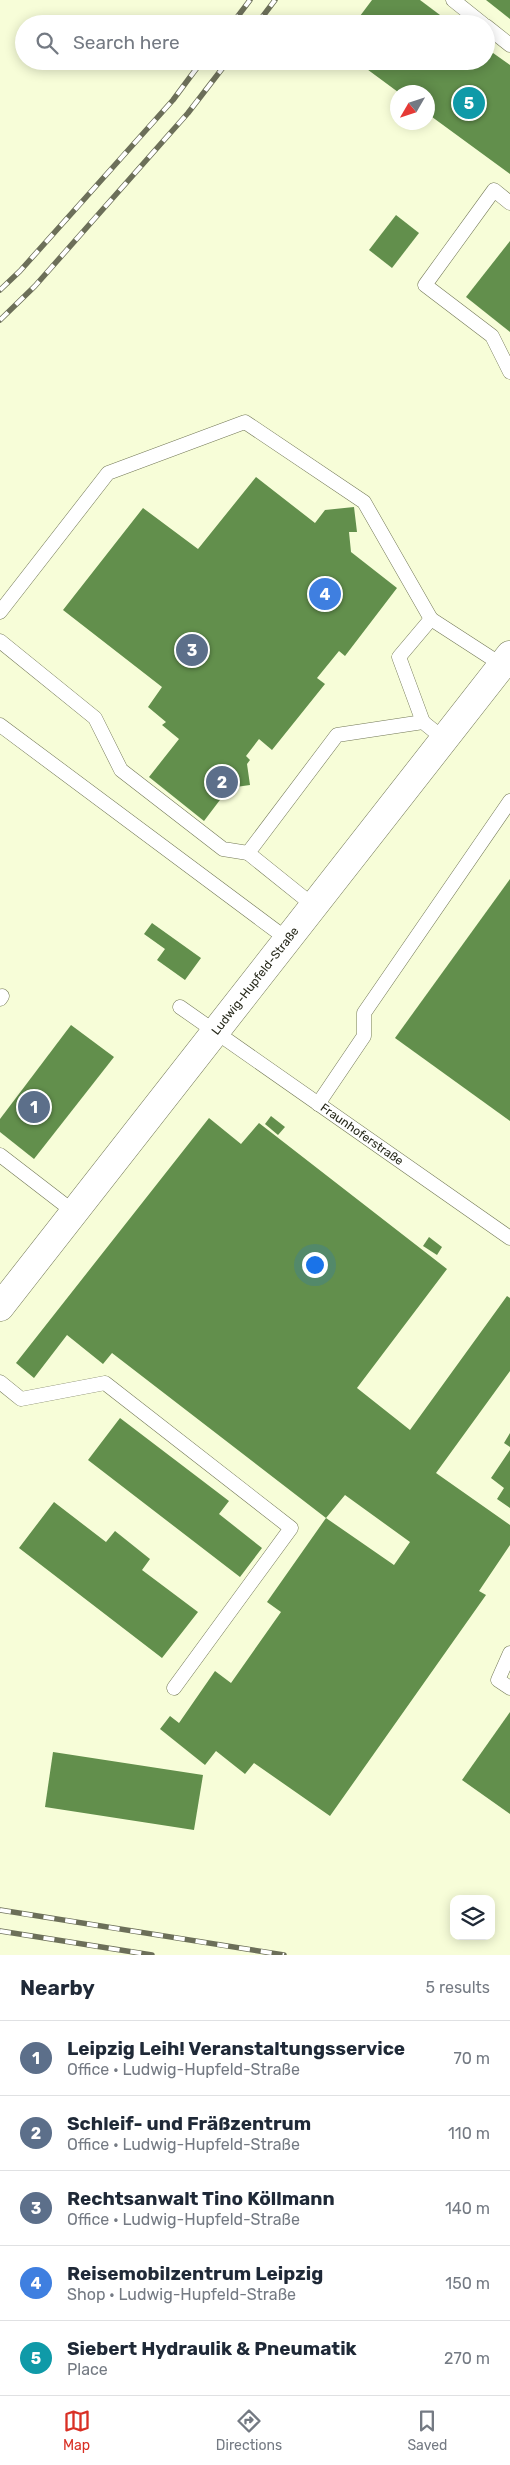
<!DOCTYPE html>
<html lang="en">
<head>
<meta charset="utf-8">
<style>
  :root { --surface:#fff; --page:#f6f6f7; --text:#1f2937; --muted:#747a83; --line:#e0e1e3; --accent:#d93025 }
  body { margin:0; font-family:Rubik,sans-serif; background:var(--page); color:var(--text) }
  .controls { position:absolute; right:15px; bottom:15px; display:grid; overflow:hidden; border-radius:10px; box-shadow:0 2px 12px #0003 }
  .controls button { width:45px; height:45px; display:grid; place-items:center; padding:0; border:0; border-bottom:1px solid var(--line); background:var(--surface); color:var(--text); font:25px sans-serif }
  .compass { position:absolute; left:390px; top:85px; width:45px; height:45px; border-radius:50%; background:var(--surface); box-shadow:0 2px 12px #0003; rotate:231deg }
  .you { position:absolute; left:314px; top:1264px; width:18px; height:18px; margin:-12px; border:4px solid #fff; border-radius:50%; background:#1a73e8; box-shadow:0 0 0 8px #1a73e833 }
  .badge { display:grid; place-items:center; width:32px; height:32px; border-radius:50%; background:var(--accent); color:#fff; font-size:16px; font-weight:700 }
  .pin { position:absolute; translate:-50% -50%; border:2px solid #fff; box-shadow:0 1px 5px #0006 }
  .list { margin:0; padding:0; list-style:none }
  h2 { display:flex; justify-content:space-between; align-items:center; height:65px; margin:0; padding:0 20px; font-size:21px }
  h2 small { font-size:16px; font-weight:400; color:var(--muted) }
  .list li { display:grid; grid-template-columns:32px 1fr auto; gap:15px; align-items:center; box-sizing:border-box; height:75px; padding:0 20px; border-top:1px solid var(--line) }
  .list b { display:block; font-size:19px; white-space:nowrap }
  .list p { margin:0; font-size:16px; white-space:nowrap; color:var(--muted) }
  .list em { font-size:16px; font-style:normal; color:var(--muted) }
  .icon { flex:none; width:28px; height:28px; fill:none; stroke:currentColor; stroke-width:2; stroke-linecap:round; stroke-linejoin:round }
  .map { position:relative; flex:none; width:510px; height:1955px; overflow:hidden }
  .search { position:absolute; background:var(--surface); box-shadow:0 2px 12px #0003; left:15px; right:15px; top:15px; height:55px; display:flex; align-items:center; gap:12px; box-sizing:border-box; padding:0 18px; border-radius:28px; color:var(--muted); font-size:19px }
  .sheet { height:440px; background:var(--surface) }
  nav { display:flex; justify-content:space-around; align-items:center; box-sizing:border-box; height:70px; border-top:1px solid var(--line); background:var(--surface); font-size:14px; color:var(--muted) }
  nav a { display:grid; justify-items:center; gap:2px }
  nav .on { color:var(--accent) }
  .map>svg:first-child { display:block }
</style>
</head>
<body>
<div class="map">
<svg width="510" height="1955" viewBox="0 0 510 1955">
  <rect width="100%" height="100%" fill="#f7fdd8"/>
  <g fill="#628f4c">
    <path d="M 372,0 L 420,0 L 452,24 L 354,24 Z"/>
    <path d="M 486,0 L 510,0 L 510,19 Z"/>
    <path d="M 486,48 L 510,65 L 510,174 L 428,114 L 428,92 L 398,92 L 356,61 L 486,61 Z"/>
    <path d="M 396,215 L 419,233 L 392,268 L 369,250 Z"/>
    <path d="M 510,241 L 510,332 L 466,297 Z"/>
    <path d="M 256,477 L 315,523 L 325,510 L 354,507 L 357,532 L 349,532 L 351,552 L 397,588 L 345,656 L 339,651 L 317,678 L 325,684 L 272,750 L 259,739 L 246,756 L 250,760 L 247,764 L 250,785 L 229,788 L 204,821 L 149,777 L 179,739 L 162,725 L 166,722 L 148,707 L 162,687 L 63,610 L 143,508 L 198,549 Z"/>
    <path d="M 510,879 L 510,1121 L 395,1038 Z"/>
    <path d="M 152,923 L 201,958 L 185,980 L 157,960 L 165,949 L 144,934 Z"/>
    <path d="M 71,1025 L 114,1057 L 34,1159 L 0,1132 L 0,1119 Z"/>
    <path d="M 271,1116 L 285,1127 L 278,1135 L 265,1124 Z"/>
    <path d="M 209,1118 L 241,1144 L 259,1123 L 447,1269 L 357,1388 L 410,1430 L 507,1296 L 510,1298 L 510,1371 L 436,1473 L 510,1525 L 510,1545 L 479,1591 L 486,1595 L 330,1816 L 254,1763 L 245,1774 L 216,1751 L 205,1765 L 160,1729 L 170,1716 L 179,1723 L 215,1671 L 231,1683 L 281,1612 L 267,1602 L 326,1518 L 394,1565 L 410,1542 L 345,1495 L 326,1518 L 112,1353 L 103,1364 L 67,1335 L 34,1378 L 16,1363 Z"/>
    <path d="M 429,1237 L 442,1247 L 437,1255 L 423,1246 Z"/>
    <path d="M 120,1418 L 229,1501 L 219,1514 L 262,1548 L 240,1577 L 88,1460 Z"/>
    <path d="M 510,1433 L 510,1447 L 504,1443 Z"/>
    <path d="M 510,1450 L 510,1508 L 497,1499 L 504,1488 L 491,1478 Z"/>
    <path d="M 54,1502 L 106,1542 L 115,1531 L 150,1559 L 142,1570 L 198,1612 L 162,1658 L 19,1548 Z"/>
    <path d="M 510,1712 L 510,1814 L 462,1780 Z"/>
    <path d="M 53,1752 L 203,1775 L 194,1830 L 45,1807 Z"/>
  </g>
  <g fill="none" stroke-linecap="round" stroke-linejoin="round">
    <g stroke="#737857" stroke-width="15">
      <g id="service">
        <path d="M 453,0 L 483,24"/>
        <path d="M 486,26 L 510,45"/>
        <path d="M 510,203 L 494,190 L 425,285 L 492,336 L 510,372"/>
        <path d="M 0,612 L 108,473 L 245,422 L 364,502 L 431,619"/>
        <path d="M 0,641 L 95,718 L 121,770 L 223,849 L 248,853"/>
        <path d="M 423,722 L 399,657 L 431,619 L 502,665"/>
        <path d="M 0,725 L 287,939"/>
        <path d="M 314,906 L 248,853 L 337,735 L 423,722 L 444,739"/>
        <path d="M 0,999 L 2,996"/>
        <path id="s1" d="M 180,1007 L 510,1238"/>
        <path d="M 318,1104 L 364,1036 L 364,1013 L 510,801"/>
        <path d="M 0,1155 L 74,1212"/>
        <path d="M 0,1382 L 21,1399 L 105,1383 L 291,1528 L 174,1688"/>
        <path d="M 510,1653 L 498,1680 L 510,1688"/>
      </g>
    </g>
    <g stroke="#737857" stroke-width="29">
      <g id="secondary">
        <path id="s2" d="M 0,1307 L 510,655"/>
      </g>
    </g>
    <use href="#service" stroke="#fff" stroke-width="14"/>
    <use href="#secondary" stroke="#fff" stroke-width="28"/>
    <g stroke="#6c6f59" stroke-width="5.5">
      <g id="rail">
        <path d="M 232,24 L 250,0"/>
        <path d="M 257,24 L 275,0"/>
        <path d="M 0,290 L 20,271 L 173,100 L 202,61"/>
        <path d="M 0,320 L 35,286 L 188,113 L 228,61"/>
        <path d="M 0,1910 L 284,1955"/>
        <path d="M 0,1931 L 152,1955"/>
      </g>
    </g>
    <use href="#rail" stroke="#fff" stroke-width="4" stroke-dasharray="11" stroke-linecap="butt"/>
  </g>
  <g text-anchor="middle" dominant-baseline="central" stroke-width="5" stroke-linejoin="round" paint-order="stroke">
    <g font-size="12" fill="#282a1c" stroke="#fff">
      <text stroke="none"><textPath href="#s2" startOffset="414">Ludwig-Hupfeld-Straße</textPath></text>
      <text stroke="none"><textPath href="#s1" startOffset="222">Fraunhoferstraße</textPath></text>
    </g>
  </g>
</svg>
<div class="controls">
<button><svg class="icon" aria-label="layers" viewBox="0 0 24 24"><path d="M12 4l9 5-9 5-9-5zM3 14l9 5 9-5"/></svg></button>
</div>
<svg class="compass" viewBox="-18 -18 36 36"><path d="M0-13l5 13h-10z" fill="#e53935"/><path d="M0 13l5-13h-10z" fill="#747a83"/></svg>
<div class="you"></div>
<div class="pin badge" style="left:34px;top:1107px;background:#5c6f8a">1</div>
<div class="pin badge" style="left:222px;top:782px;background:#5c6f8a">2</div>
<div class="pin badge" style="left:192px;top:650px;background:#5c6f8a">3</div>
<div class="pin badge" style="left:325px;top:594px;background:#3f7fe0">4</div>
<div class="pin badge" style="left:469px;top:103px;background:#0f9aa8">5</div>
<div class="search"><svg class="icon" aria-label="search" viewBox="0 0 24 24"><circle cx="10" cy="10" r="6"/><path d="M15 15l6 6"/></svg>Search here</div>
</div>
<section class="sheet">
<h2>Nearby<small>5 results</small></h2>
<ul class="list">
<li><span class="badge" style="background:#5c6f8a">1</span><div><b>Leipzig Leih! Veranstaltungsservice</b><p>Office · Ludwig-Hupfeld-Straße</p></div><em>70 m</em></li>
<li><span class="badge" style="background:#5c6f8a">2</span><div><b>Schleif- und Fräßzentrum</b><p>Office · Ludwig-Hupfeld-Straße</p></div><em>110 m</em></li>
<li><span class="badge" style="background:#5c6f8a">3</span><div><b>Rechtsanwalt Tino Köllmann</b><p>Office · Ludwig-Hupfeld-Straße</p></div><em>140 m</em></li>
<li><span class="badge" style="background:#3f7fe0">4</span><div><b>Reisemobilzentrum Leipzig</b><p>Shop · Ludwig-Hupfeld-Straße</p></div><em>150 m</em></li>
<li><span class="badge" style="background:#0f9aa8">5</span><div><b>Siebert Hydraulik &amp; Pneumatik</b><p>Place</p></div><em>270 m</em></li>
</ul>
</section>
<nav>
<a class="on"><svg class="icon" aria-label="map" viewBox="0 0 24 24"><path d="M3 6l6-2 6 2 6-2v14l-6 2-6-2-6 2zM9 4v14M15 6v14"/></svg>Map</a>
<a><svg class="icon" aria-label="directions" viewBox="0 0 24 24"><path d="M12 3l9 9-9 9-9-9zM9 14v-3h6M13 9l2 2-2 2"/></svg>Directions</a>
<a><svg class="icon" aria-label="saved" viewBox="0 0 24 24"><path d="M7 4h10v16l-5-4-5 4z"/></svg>Saved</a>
</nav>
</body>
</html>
